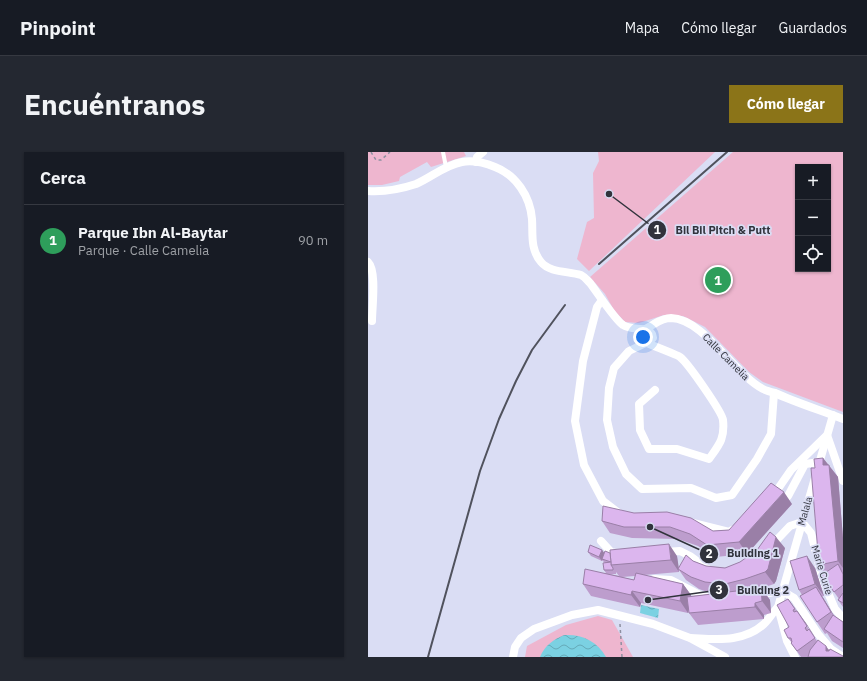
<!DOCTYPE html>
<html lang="es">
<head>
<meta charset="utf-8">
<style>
  :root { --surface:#171b24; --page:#242831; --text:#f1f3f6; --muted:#9ea1a6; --line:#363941; --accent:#8b7418 }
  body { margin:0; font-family:"IBM Plex Sans",sans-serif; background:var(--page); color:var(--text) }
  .controls { position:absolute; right:12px; top:12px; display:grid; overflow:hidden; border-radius:0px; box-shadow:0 1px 3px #0004 }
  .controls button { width:36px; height:36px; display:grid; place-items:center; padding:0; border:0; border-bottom:1px solid var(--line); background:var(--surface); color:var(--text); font:20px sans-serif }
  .you { position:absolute; left:275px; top:185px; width:14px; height:14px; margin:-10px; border:3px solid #fff; border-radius:50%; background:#1a73e8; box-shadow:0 0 0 6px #1a73e833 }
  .badge { display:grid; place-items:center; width:26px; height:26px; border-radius:50%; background:var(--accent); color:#fff; font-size:13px; font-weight:700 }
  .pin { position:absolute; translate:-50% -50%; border:2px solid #fff; box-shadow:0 1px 4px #0006 }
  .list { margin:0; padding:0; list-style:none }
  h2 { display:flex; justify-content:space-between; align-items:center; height:52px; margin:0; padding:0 16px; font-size:17px }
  h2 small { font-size:13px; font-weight:400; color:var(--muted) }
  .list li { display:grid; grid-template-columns:26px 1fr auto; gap:12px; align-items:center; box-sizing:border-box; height:72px; padding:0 16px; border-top:1px solid var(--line) }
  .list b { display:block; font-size:15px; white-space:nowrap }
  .list p { margin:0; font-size:13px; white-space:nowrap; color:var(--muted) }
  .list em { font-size:13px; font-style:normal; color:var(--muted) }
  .icon { flex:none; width:22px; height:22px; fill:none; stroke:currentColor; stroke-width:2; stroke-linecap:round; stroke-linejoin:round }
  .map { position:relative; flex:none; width:475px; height:505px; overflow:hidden; border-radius:0px }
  header { display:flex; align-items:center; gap:24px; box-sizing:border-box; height:56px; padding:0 20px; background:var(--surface); border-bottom:1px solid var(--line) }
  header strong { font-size:19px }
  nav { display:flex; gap:22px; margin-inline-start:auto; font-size:14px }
  .intro { display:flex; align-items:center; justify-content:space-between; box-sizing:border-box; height:96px; padding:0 24px }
  h1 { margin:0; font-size:28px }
  .button { padding:10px 18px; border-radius:0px; background:var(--accent); color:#fff; font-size:14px; font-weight:700 }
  main { display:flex; gap:24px; padding:0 24px }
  aside { flex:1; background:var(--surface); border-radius:0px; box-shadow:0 1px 3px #0004 }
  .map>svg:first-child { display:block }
</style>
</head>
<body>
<header>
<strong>Pinpoint</strong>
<nav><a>Mapa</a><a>Cómo llegar</a><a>Guardados</a></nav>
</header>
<div class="intro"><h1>Encuéntranos</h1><a class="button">Cómo llegar</a></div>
<main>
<aside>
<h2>Cerca<small></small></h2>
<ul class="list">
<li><span class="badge" style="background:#2e9e5b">1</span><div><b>Parque Ibn Al-Baytar</b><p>Parque · Calle Camelia</p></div><em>90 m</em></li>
</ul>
</aside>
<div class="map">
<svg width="475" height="505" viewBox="0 0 475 505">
  <defs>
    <pattern id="water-waves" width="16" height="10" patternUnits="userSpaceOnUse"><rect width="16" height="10" fill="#7bd1e2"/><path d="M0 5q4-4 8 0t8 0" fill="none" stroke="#65aab8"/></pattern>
  </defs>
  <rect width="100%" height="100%" fill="#daddf4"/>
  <g fill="#eeb6cf" fill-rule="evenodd">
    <path d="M 0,0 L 96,0 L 98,4 L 63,15 L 59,10 L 32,25 L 31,29 L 14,33 L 0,33 Z"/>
    <path d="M 230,0 L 347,0 L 221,119 L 209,107 L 219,70 L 226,66 L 225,21 L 231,9 Z"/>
    <path d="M 365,0 L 475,0 L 475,260 L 395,230 L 381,220 L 337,175 L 315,164 L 296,163 L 271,171 L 257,170 L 246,158 L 237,142 L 222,125 ZM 430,15 L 460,15 L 460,117 L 430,117 Z"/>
    <path d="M 230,464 L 244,468 L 265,505 L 157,505 L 159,494 L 198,473 Z"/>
  </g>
  <g fill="url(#water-waves)">
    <path d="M 273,453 L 291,457 L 290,466 L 272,461 Z"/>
    <path d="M 196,483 C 214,482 229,489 238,505 L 172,505 C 177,493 185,488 196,483 Z"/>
  </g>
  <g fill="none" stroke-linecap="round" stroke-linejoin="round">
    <g stroke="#8e90a1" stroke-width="1.5" stroke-dasharray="3 3" stroke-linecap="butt">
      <path d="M 3,0 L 8,8 L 13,8 L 22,0"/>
      <path d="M 252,472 L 254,505"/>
    </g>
    <path stroke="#fff" stroke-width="4" d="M 75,0 L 78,15"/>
    <g stroke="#fff" stroke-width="8">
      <path d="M 108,10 L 109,5 L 115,0"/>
      <path d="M 0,39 C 16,40 33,37 48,32 C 64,25 77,13 94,10 C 105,8 117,11 127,15 C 148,23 162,44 164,67 C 165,82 162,97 173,110 C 182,121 200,119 213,123 C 217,125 219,128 222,131 C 229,140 247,168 255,173 C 264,179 279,174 284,182 L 285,186 L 282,189 L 261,199 L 246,216 L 241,236 L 239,268 L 245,295 L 258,322 L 274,337 L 323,336 L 348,346 L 364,343 L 389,307 L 403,282 L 406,241"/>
      <path d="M 0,110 C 9,119 4,155 4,169"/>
      <path d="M 234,148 L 229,155 L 215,209 L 207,269 L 216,313 L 235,349 L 252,362"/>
      <path d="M 287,238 L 271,252 L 272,278 L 281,297 L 309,297 L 341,307 C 351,293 357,287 355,268 C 354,260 320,211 312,205 C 310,203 278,191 276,190 L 272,186 C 272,178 280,176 286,172 C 291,169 297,166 303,166 C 336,167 365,221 395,237 C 399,239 403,240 407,241 C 429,251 452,258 475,267"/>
      <path d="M 405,344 L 423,318 L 459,283 L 475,329"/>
      <path d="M 420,344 L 437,312 L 452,310 L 455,312"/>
      <path d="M 325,371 L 361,380 L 364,378"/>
      <path d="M 233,389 L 243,400 L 251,402"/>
      <path d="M 402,395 L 422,374 L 434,370 L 443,381 L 455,429 L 467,457 L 475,466"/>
      <path d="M 296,400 L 312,399 L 322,404 L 341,418"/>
      <path d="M 286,427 L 303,428 L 334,444 L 342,446"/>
      <path d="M 387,443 L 414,439 L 426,446 L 450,482 L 463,497 L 475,505"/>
      <path d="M 410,455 L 465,263"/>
      <path d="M 323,486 C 348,487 375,491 396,472 C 401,467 405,460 410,455 L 419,489 L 427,505"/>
      <path d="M 145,505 L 147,495 L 153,486 L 166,477 L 204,463 L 230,458 L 285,472 L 322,486 L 357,505"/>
    </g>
    <g stroke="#50525d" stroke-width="2">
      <path d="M 231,112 L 359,0"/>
      <path d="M 60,505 L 112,319 L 131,267 L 148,229 L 164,198 L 197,153"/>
    </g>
  </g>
  <g fill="#bd9dcd" fill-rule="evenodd">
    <path d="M 455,306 L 470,325 L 475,386 L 475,455 L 470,448 L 471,447 L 454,423 L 456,421 L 451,413 L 447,316 Z"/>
    <path d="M 424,352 L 379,402 L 347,405 L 330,394 L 310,387 L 264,386 L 242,381 L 234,369 L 345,379 L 361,378 Z"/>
    <path d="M 417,396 L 408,429 L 406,432 L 394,436 L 402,448 L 403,461 L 396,463 L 396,467 L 330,473 L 321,461 L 321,457 L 320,461 L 273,451 L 272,455 L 223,444 L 215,432 L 238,421 L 236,418 L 237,411 L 234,408 L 234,409 L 223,404 L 220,400 L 234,398 L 236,401 L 309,404 L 310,415 L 325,409 L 338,414 L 357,416 ZM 311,418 L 318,428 L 331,437 L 345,442 L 323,444 L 323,443 L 315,432 L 276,423 L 311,420 ZM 248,420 L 251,424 L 242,422 L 248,422 ZM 267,424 L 266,428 L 254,425 Z"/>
    <path d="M 447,416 L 456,444 L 454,444 L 466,464 L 475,470 L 475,496 L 464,489 L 459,481 L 457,482 L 449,470 L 434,443 L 431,438 Z"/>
    <path d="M 420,447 L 449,489 L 461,498 L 475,505 L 433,505 L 423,491 L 424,491 L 420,486 L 421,475 Z"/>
  </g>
  <g fill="#9a7fa7">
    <path d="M 455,306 L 470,325 L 475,386 L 475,416 L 470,409 L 455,313 Z"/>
    <path d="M 416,340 L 424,352 L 379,402 L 371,390 Z"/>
    <path d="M 408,385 L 417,396 L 408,429 L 406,432 L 397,420 Z"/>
    <path d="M 301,392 L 309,404 L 311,417 L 310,417 L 311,420 L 303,408 Z"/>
    <path d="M 234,398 L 237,402 L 234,409 L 231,405 Z"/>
    <path d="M 439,404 L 447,416 L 456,444 L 447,432 Z"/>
    <path d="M 315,432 L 323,443 L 320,461 L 312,449 Z"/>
    <path d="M 448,435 L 456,447 L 471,472 L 463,460 Z"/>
    <path d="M 393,436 L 402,448 L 403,461 L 394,449 Z"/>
    <path d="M 264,439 L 273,451 L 272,455 L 263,443 Z"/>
    <path d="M 420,447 L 438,471 L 447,485 Z"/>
    <path d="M 387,451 L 396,463 L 396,467 L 387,455 Z"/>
    <path d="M 458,494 L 466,505 L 458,499 Z"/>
  </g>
  <g fill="#dcb6ee" stroke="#9a7fa7">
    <path d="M 455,306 L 455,313 L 461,313 L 470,409 L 451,413 L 443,316 L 447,316 L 446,307 Z"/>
    <path d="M 403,331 L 416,340 L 371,390 L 339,393 L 322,382 L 302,375 L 256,375 L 234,369 L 235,354 L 266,361 L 299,360 L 323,366 L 345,379 L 361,378 Z"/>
    <path d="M 402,380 L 408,385 L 400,417 L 397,420 L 377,427 L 357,432 L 337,430 L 323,425 L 310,417 L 318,403 L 325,409 L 338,414 L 357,416 L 372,410 L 389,398 Z"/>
    <path d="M 301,392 L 303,408 L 243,413 L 242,398 Z"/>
    <path d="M 222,393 L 234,398 L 231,405 L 220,400 Z"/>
    <path d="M 237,399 L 242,401 L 243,410 L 234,407 Z"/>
    <path d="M 439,404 L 447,432 L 431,438 L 422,409 Z"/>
    <path d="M 243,410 L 243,413 L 245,416 L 245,418 L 236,418 L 235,411 Z"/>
    <path d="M 470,412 L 475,422 L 475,433 L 466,440 L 454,423 Z"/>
    <path d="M 217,417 L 266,428 L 268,421 L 315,432 L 312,449 L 264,439 L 263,443 L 215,432 Z"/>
    <path d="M 448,435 L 463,460 L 449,470 L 432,444 Z"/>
    <path d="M 393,436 L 394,449 L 387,451 L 387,455 L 321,461 L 319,445 Z"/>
    <path d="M 475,441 L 475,451 L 470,448 Z"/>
    <path d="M 420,447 L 427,457 L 425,458 L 426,460 L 429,459 L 439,474 L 437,476 L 439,479 L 441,477 L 447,486 L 429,499 L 423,491 L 424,490 L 423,486 L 420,486 L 416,478 L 421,475 L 409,453 Z"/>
    <path d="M 465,463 L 475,470 L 475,490 L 456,477 Z"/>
    <path d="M 450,488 L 458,494 L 458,499 L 461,499 L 462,497 L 475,504 L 475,505 L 440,505 L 442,498 Z"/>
  </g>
  <g text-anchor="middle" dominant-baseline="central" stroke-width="3.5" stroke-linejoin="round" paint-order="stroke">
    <g font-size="10" fill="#31333c" stroke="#daddf4">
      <text transform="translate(358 205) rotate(45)">Calle Camelia</text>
      <text transform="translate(437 359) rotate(-74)">Malala</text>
      <text transform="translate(454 418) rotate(73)">Marie Curie</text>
    </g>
  </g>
  <path fill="none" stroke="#31333c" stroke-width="1.5" d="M241 42L289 78M282 375L341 402M280 448L351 438"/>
  <g fill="#31333c" stroke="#daddf4" stroke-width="1.5">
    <circle cx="241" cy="42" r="4"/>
    <circle cx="282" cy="375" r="4"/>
    <circle cx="280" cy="448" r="4"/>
    <circle cx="289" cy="78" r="10"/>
    <circle cx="341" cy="402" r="10"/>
    <circle cx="351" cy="438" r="10"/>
  </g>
  <g font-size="12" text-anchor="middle" font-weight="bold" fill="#fff">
    <text x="289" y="82">1</text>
    <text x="341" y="406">2</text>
    <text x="351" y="442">3</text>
  </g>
  <g font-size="11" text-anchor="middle" font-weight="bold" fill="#31333c" stroke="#daddf4" stroke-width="3.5" stroke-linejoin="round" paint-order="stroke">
    <text x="355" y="82">Bil Bil Pitch &amp; Putt</text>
    <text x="385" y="405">Building 1</text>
    <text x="395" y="442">Building 2</text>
  </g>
</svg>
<div class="controls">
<button>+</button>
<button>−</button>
<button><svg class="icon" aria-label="locate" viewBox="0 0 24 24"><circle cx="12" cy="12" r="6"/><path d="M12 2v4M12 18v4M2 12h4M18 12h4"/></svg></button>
</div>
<div class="you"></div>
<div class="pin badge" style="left:350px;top:128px;background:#2e9e5b">1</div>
</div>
</main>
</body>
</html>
